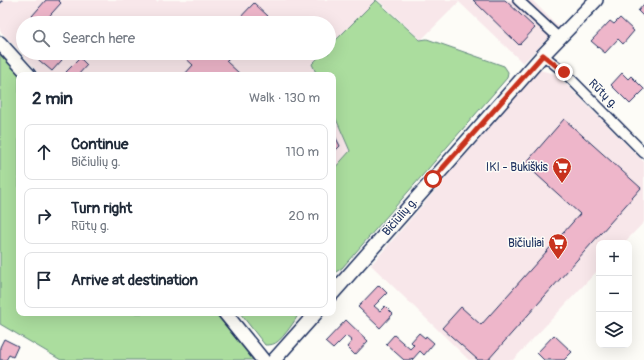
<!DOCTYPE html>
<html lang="en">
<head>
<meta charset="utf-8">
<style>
  :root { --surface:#fff; --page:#f6f6f7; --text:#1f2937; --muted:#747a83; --line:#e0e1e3 }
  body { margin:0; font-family:Pangolin,sans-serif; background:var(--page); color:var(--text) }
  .controls { position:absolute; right:12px; bottom:12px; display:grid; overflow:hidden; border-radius:8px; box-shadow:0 4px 16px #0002 }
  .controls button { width:36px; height:36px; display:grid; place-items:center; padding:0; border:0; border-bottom:1px solid var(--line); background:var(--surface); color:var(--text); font:20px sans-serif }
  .stop { position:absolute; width:12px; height:12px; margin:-9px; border:3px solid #c8321e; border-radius:50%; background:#fff }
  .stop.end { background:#c8321e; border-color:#fff; box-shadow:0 1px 4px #0008 }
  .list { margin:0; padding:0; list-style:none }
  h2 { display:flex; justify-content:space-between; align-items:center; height:52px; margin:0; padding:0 16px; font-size:17px }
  h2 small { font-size:13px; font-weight:400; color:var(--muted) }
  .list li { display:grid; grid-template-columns:26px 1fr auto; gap:12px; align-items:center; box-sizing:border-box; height:56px; margin:0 8px 8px; padding:0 8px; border:1px solid var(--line); border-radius:8px }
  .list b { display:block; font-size:15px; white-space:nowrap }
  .list p { margin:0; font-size:13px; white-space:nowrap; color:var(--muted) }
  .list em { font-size:13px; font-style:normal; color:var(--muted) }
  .icon { flex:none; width:22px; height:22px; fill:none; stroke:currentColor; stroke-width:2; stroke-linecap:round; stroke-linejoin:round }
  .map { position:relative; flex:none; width:644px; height:360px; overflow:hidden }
  .search { position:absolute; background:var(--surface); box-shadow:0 4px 16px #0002; left:16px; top:16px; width:320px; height:44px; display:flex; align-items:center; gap:10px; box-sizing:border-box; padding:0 14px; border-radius:22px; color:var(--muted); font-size:15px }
  .panel { position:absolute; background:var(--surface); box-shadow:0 4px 16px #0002; left:16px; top:72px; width:320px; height:244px; border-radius:8px }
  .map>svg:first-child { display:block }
</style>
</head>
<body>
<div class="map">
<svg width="644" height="360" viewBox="0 0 644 360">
  <rect width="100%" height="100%" fill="#fdfcf7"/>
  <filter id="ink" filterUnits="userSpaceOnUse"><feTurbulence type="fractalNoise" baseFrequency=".025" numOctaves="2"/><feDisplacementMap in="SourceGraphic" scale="8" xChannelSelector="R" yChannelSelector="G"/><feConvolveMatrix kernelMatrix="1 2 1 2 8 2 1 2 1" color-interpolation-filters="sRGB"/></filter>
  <g filter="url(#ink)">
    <g fill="#f8e7ea">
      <path d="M 0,0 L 155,0 L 157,2 L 159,0 L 376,0 L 329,47 L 329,23 L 23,23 L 23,53 L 323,53 L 312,64 L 317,75 L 40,75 L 20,51 L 0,31 Z"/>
      <path d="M 378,0 L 532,0 L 559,27 L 523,63 L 459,2 L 421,40 Z"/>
      <path d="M 539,70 L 556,74 L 644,162 L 644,222 L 624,243 L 599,243 L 599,269 L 513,360 L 469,360 L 371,265 Z"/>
      <path d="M 333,112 L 350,152 L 333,170 Z"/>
    </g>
    <g fill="#abdd9e" stroke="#63867e">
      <path d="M 376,0 L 420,40 L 427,39 L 504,66 L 508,72 L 507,78 L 342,268 L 333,274 L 333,170 L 350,151 L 333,112 L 333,75 L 317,75 L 312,64 L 323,53 L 329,53 L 329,47 Z"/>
      <path d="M 0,49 L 21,75 L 19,75 L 19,313 L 215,313 L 253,360 L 61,360 L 0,324 Z"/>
      <path d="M 240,313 L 299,313 C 296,320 283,338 277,342 C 273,345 269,345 265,345 Z"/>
    </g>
    <g fill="#eeb6ca" stroke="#1b2f5e">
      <path d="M 46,0 L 58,0 L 61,3 L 43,23 L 40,23 L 32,16 Z"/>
      <path d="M 473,0 L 505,0 L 535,28 L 519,45 Z"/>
      <path d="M 254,3 L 268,16 L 261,23 L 235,23 Z"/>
      <path d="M 644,4 L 644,17 L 638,11 Z"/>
      <path d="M 620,18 L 634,31 L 623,44 L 618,39 L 605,53 L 591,41 L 610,21 L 614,24 Z"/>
      <path d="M 37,53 L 54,53 L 62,60 L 52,71 L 34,56 Z"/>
      <path d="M 182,53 L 234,53 L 226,61 L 240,74 L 184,75 L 193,65 L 181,54 Z"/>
      <path d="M 80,58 L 87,65 L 78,75 L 69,75 L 66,72 Z"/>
      <path d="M 622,73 L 628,79 L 631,76 L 644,89 L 644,90 L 630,104 L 611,85 Z"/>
      <path d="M 564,119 L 641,188 L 488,360 L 478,360 L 442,328 L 461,307 L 481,325 L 580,214 L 525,164 Z"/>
      <path d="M 333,132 L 340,146 L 333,153 Z"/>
      <path d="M 379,285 L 387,293 L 374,306 L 380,311 L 385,306 L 393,314 L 380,328 L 358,307 Z"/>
      <path d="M 346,320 L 368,341 L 355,355 L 347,347 L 352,341 L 346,336 L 333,349 L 325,342 Z"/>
      <path d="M 419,333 L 425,338 L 426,336 L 434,343 L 424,355 L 420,351 L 412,360 L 404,360 L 386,344 L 394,335 L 410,349 L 414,345 L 411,342 Z"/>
      <path d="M 554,335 L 572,352 L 564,360 L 544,360 L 537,353 Z"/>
      <path d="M 4,339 L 18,346 L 13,357 L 9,355 L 6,360 L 0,360 L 0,347 Z"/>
    </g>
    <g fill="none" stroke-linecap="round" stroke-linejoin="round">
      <g stroke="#1b2f5e" stroke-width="12">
        <g id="street">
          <path d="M 518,0 L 559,38"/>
          <path d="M 543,55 L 564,72 L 644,153"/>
        </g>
      </g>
      <g stroke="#1b2f5e" stroke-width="16">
        <g id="secondary">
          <path d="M 0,43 L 29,75"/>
          <path d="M 333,293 L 543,55 L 596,0"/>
          <path d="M 225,313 L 263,360"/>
          <path d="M 274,360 L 316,313"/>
        </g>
      </g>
      <path stroke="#1b2f5e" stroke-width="2" stroke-dasharray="3 3" stroke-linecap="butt" d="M 0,3 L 3,0"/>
      <use href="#street" stroke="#fdfcf7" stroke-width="9"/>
      <use href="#secondary" stroke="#fdfcf7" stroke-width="13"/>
    </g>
  </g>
  <g fill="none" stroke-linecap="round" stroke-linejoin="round" filter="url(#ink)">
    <path stroke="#c8321e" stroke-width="5" d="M 433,179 L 543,55 L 564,72"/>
  </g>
  <defs>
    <g id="supermarket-pin" transform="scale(1)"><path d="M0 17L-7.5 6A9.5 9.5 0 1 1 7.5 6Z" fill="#c8321e" stroke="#fdfcf7"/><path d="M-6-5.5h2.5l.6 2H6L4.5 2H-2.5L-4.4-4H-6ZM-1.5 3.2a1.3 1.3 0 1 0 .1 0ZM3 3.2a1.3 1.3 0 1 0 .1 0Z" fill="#fff"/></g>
  </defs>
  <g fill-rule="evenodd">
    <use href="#supermarket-pin" x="562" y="167"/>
    <use href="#supermarket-pin" x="558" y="243"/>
  </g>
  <g text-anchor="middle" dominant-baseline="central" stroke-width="3" stroke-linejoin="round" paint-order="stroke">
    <g font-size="12" fill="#1b2f5e" stroke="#fdfcf7">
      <text transform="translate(603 94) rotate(45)">Rūtų g.</text>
      <text transform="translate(400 217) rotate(-49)">Bičiulių g.</text>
    </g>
    <g font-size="12" fill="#1b2f5e" stroke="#fdfcf7" text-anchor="end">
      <text x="548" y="167">IKI - Bukiškis</text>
      <text x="544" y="243">Bičiuliai</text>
    </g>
  </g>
</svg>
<div class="controls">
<button>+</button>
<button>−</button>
<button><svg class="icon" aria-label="layers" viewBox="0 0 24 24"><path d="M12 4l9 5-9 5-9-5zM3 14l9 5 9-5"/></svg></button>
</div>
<div class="stop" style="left:433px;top:179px"></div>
<div class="stop end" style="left:564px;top:72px"></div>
<div class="search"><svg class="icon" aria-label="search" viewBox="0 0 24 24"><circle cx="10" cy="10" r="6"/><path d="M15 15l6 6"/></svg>Search here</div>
<section class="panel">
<h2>2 min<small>Walk · 130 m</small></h2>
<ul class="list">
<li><svg class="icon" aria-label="ahead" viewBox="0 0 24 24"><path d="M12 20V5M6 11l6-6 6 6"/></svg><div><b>Continue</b><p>Bičiulių g.</p></div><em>110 m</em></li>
<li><svg class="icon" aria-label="right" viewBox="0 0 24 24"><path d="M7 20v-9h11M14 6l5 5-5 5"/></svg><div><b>Turn right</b><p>Rūtų g.</p></div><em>20 m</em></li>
<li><svg class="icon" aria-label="arrive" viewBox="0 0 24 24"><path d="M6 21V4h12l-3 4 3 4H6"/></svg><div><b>Arrive at destination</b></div></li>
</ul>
</section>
</div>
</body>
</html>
